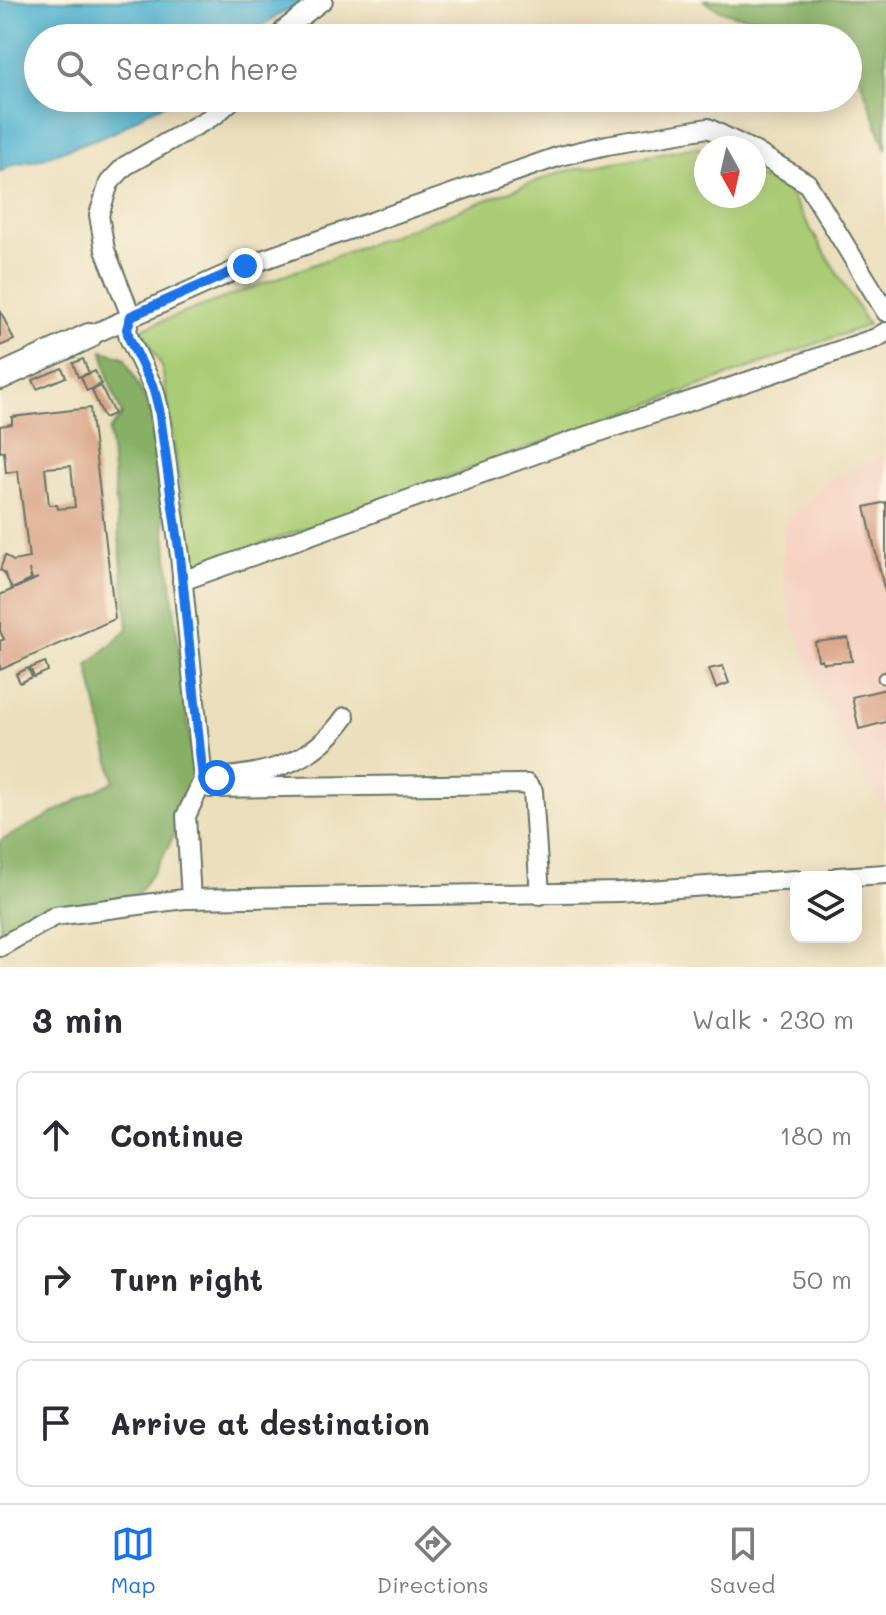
<!DOCTYPE html>
<html lang="en">
<head>
<meta charset="utf-8">
<style>
  :root { --surface:#fff; --page:#f2f2f3; --text:#2b2b33; --muted:#7c7c81; --line:#e1e1e2; --accent:#1a73e8 }
  body { margin:0; font-family:Mali,sans-serif; background:var(--page); color:var(--text) }
  .controls { position:absolute; right:24px; bottom:24px; display:grid; overflow:hidden; border-radius:16px; box-shadow:0 4px 20px #0003 }
  .controls button { width:72px; height:72px; display:grid; place-items:center; padding:0; border:0; border-bottom:2px solid var(--line); background:var(--surface); color:var(--text); font:40px sans-serif }
  .compass { position:absolute; left:694px; top:136px; width:72px; height:72px; border-radius:50%; background:var(--surface); box-shadow:0 4px 20px #0003; rotate:172deg }
  .stop { position:absolute; width:24px; height:24px; margin:-18px; border:6px solid #1a73e8; border-radius:50%; background:#fff }
  .stop.end { background:#1a73e8; border-color:#fff; box-shadow:0 2px 8px #0008 }
  .list { margin:0; padding:0; list-style:none }
  h2 { display:flex; justify-content:space-between; align-items:center; height:104px; margin:0; padding:0 32px; font-size:34px }
  h2 small { font-size:26px; font-weight:400; color:var(--muted) }
  .list li { display:grid; grid-template-columns:52px 1fr auto; gap:24px; align-items:center; box-sizing:border-box; height:128px; margin:0 16px 16px; padding:0 16px; border:2px solid var(--line); border-radius:16px }
  .list b { display:block; font-size:30px; white-space:nowrap }
  .list em { font-size:26px; font-style:normal; color:var(--muted) }
  .icon { flex:none; width:44px; height:44px; fill:none; stroke:currentColor; stroke-width:2; stroke-linecap:round; stroke-linejoin:round }
  .map { position:relative; flex:none; width:886px; height:967px; overflow:hidden }
  .search { position:absolute; background:var(--surface); box-shadow:0 4px 20px #0003; left:24px; right:24px; top:24px; height:88px; display:flex; align-items:center; gap:20px; box-sizing:border-box; padding:0 28px; border-radius:44px; color:var(--muted); font-size:30px }
  .sheet { height:536px; background:var(--surface) }
  nav { display:flex; justify-content:space-around; align-items:center; box-sizing:border-box; height:112px; border-top:2px solid var(--line); background:var(--surface); font-size:22px; color:var(--muted) }
  nav a { display:grid; justify-items:center; gap:4px }
  nav .on { color:var(--accent) }
  .map>svg:first-child { display:block }
</style>
</head>
<body>
<div class="map">
<svg width="886" height="967" viewBox="0 0 886 967">
  <rect width="100%" height="100%" fill="#fcf5e5"/>
  <filter id="ink" filterUnits="userSpaceOnUse"><feTurbulence type="fractalNoise" baseFrequency=".0125" numOctaves="2"/><feDisplacementMap in="SourceGraphic" scale="16" xChannelSelector="R" yChannelSelector="G"/><feConvolveMatrix kernelMatrix="1 2 1 2 8 2 1 2 1" color-interpolation-filters="sRGB"/></filter>
  <filter id="wash" filterUnits="userSpaceOnUse"><feTurbulence type="fractalNoise" baseFrequency=".006" numOctaves="4" result="noise"/><feDisplacementMap in="SourceGraphic" scale="32" xChannelSelector="R" yChannelSelector="G"/><feGaussianBlur stdDeviation="1.8" result="paint"/><feColorMatrix in="noise" values="0 0 0 0 0 0 0 0 0 0 0 0 0 0 0 0 0 1.4 0 .05"/><feComposite in="paint" operator="in"/></filter>
  <g filter="url(#wash)">
    <rect width="100%" height="100%" fill="#ebdebc"/>
    <path fill="#f5d2c2" d="M 886,454 L 886,813 L 842,737 L 810,675 L 784,591 L 782,565 L 786,520 L 827,481 Z"/>
    <path fill="#aacc74" stroke="#648454" stroke-width="2" d="M 697,147 L 706,152 L 706,196 L 754,196 L 754,175 L 788,191 L 868,325 L 193,569 L 162,367 L 141,329 L 561,172 Z"/>
    <g fill="#87b066" stroke="#53764d" stroke-width="2">
      <path d="M 704,0 L 886,0 L 886,150 L 848,45 L 848,38 L 845,38 L 843,32 C 835,29 827,25 819,23 C 781,13 736,28 704,0 Z"/>
      <path d="M 103,351 L 124,357 L 150,409 L 194,774 C 187,792 182,811 176,829 C 168,853 151,874 137,895 L 44,911 L 0,935 L 0,841 L 114,781 L 88,665 L 128,629 L 109,431 L 122,415 L 109,381 Z"/>
    </g>
    <path fill="#52b4d1" stroke="#387882" stroke-width="2" d="M 0,0 L 305,0 L 240,38 L 38,38 L 38,98 L 179,98 L 147,112 L 115,132 L 37,160 L 14,164 L 0,172 Z"/>
    <g id="blocks">
      <g fill="#d9a386" fill-rule="evenodd">
        <path d="M 0,310 L 14,340 L 0,346 Z"/>
        <path d="M 83,359 L 89,373 L 78,377 L 73,363 Z"/>
        <path d="M 62,368 L 66,377 L 37,389 L 33,380 Z"/>
        <path d="M 95,371 L 101,384 L 87,391 L 81,377 Z"/>
        <path d="M 101,386 L 114,414 L 104,418 L 92,390 Z"/>
        <path d="M 90,408 L 115,619 L 0,670 L 0,641 L 4,639 L 0,631 L 0,595 L 38,578 L 32,580 L 29,569 L 31,580 L 12,589 L 4,572 L 0,570 L 5,555 L 13,561 L 29,558 L 18,471 L 6,473 L 4,451 L 0,452 L 0,426 L 12,424 L 12,417 ZM 71,466 L 75,507 L 58,509 L 57,505 L 49,505 L 45,468 Z"/>
        <path d="M 886,502 L 886,592 L 885,592 L 865,507 Z"/>
        <path d="M 848,638 L 852,661 L 823,663 L 821,660 L 818,660 L 815,642 Z"/>
        <path d="M 45,662 L 48,671 L 34,677 L 30,668 Z"/>
        <path d="M 723,666 L 729,683 L 716,688 L 709,669 Z"/>
        <path d="M 28,668 L 32,677 L 20,683 L 16,674 Z"/>
        <path d="M 886,689 L 886,722 L 859,729 L 852,697 Z"/>
      </g>
    </g>
  </g>
  <g filter="url(#ink)">
    <use href="#blocks" fill-opacity="0" stroke="#667564" stroke-width="2"/>
    <g fill="none" stroke-linecap="round" stroke-linejoin="round">
      <g stroke="#667564" stroke-width="13">
        <path id="lane" d="M 883,678 L 886,677"/>
      </g>
      <g stroke="#667564" stroke-width="22">
        <g id="street">
          <path d="M 278,38 L 285,29 L 323,0"/>
          <path d="M 754,151 L 807,183 L 886,312"/>
          <path d="M 89,336 L 245,266 L 560,156 L 607,145 L 708,128 L 748,148"/>
          <path d="M 182,581 L 555,447 L 876,338 L 886,332"/>
          <path d="M 226,777 C 273,773 316,759 345,717"/>
          <path d="M 203,780 L 210,788 L 527,784 L 533,791 L 540,895"/>
          <path d="M 837,877 L 886,874"/>
          <path d="M 191,899 L 186,816 L 203,780 L 180,556 L 159,409 L 154,389 L 129,338 L 127,329 L 131,316 L 105,250 L 99,215 L 109,183 L 125,166 L 215,115 L 234,98"/>
          <path d="M 0,947 L 55,916 L 184,899 L 619,892 L 796,880"/>
        </g>
      </g>
      <g stroke="#667564" stroke-width="28">
        <path id="secondary" d="M 0,377 L 89,336"/>
      </g>
      <use href="#lane" stroke="#fff" stroke-width="9"/>
      <use href="#street" stroke="#fff" stroke-width="18"/>
      <use href="#secondary" stroke="#fff" stroke-width="24"/>
    </g>
  </g>
  <g fill="none" stroke-linecap="round" stroke-linejoin="round" filter="url(#ink)">
    <path stroke="#1a73e8" stroke-width="10" d="M 217,778 L 203,780 L 180,556 L 159,409 L 154,389 L 129,338 L 127,329 L 131,316 L 245,266"/>
  </g>
</svg>
<div class="controls">
<button><svg class="icon" aria-label="layers" viewBox="0 0 24 24"><path d="M12 4l9 5-9 5-9-5zM3 14l9 5 9-5"/></svg></button>
</div>
<svg class="compass" viewBox="-18 -18 36 36"><path d="M0-13l5 13h-10z" fill="#e53935"/><path d="M0 13l5-13h-10z" fill="#7c7c81"/></svg>
<div class="stop" style="left:217px;top:778px"></div>
<div class="stop end" style="left:245px;top:266px"></div>
<div class="search"><svg class="icon" aria-label="search" viewBox="0 0 24 24"><circle cx="10" cy="10" r="6"/><path d="M15 15l6 6"/></svg>Search here</div>
</div>
<section class="sheet">
<h2>3 min<small>Walk · 230 m</small></h2>
<ul class="list">
<li><svg class="icon" aria-label="ahead" viewBox="0 0 24 24"><path d="M12 20V5M6 11l6-6 6 6"/></svg><div><b>Continue</b></div><em>180 m</em></li>
<li><svg class="icon" aria-label="right" viewBox="0 0 24 24"><path d="M7 20v-9h11M14 6l5 5-5 5"/></svg><div><b>Turn right</b></div><em>50 m</em></li>
<li><svg class="icon" aria-label="arrive" viewBox="0 0 24 24"><path d="M6 21V4h12l-3 4 3 4H6"/></svg><div><b>Arrive at destination</b></div></li>
</ul>
</section>
<nav>
<a class="on"><svg class="icon" aria-label="map" viewBox="0 0 24 24"><path d="M3 6l6-2 6 2 6-2v14l-6 2-6-2-6 2zM9 4v14M15 6v14"/></svg>Map</a>
<a><svg class="icon" aria-label="directions" viewBox="0 0 24 24"><path d="M12 3l9 9-9 9-9-9zM9 14v-3h6M13 9l2 2-2 2"/></svg>Directions</a>
<a><svg class="icon" aria-label="saved" viewBox="0 0 24 24"><path d="M7 4h10v16l-5-4-5 4z"/></svg>Saved</a>
</nav>
</body>
</html>
